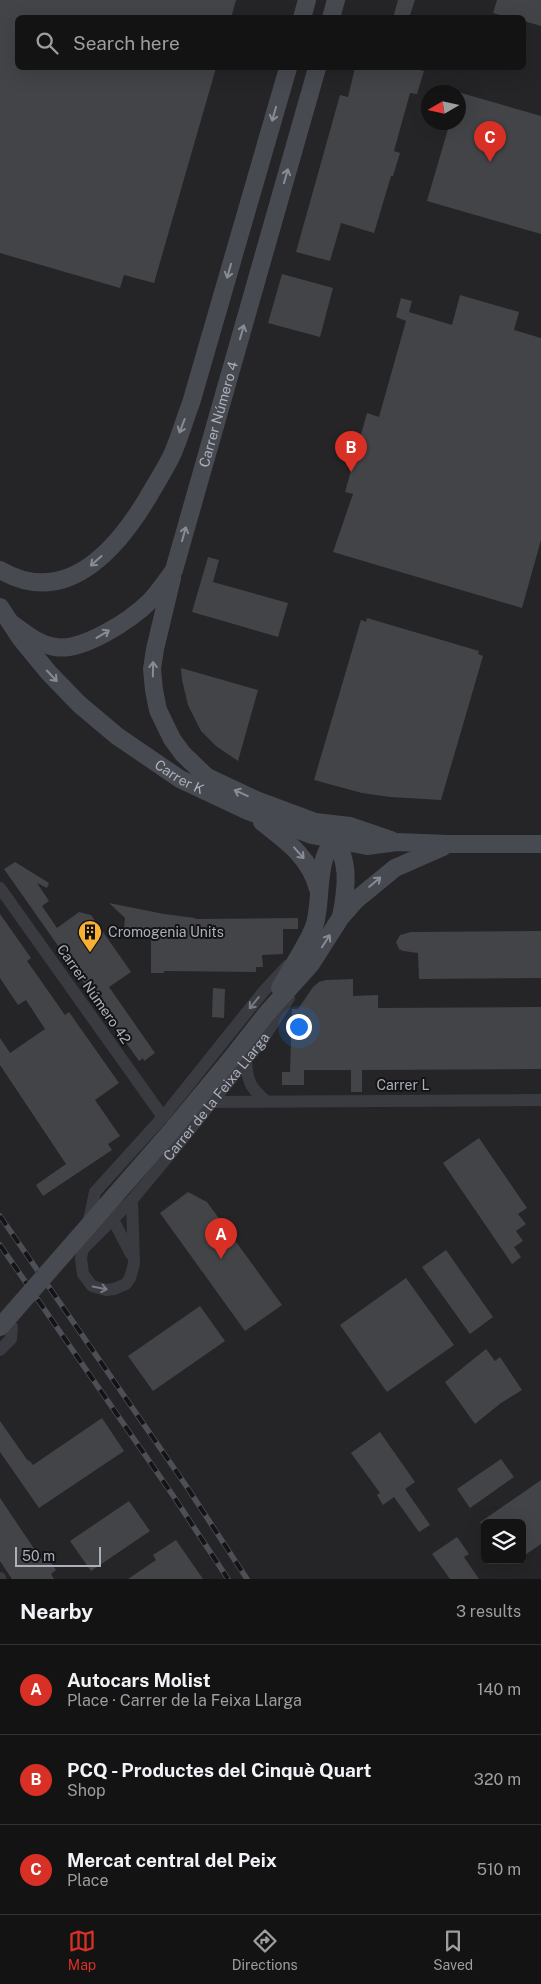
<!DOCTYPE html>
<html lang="en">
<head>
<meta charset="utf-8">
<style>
  :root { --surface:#131314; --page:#202022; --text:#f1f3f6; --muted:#9d9ea0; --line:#323234; --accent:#d93025 }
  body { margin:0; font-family:"Public Sans",sans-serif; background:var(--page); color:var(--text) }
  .controls { position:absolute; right:15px; bottom:15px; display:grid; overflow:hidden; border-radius:8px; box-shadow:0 5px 20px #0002 }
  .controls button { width:45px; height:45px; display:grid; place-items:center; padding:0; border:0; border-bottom:1px solid var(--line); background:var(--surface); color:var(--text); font:25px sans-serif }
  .compass { position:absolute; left:421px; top:85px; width:45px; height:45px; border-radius:50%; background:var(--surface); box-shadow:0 5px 20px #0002; rotate:261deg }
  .scale { position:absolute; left:15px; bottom:12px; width:86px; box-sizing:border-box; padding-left:5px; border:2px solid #abb0bb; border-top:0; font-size:14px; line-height:18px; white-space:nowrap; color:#abb0bb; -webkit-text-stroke:4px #141416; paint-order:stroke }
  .you { position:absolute; left:298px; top:1026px; width:18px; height:18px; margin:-12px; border:4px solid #fff; border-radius:50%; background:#1a73e8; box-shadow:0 0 0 8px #1a73e833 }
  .badge { display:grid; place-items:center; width:32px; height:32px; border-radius:50%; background:var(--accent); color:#fff; font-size:16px; font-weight:700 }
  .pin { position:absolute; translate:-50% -41px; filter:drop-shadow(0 1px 2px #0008) }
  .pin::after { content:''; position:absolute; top:26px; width:18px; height:15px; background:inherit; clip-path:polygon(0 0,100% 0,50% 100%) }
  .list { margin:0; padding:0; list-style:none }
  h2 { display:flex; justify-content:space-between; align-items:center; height:65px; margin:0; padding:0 20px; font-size:21px }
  h2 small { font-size:16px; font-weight:400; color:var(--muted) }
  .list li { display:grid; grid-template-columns:32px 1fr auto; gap:15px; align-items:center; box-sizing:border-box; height:90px; padding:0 20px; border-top:1px solid var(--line) }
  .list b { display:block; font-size:19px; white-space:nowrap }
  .list p { margin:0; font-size:16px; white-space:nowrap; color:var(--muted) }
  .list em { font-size:16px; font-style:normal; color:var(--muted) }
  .icon { flex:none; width:28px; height:28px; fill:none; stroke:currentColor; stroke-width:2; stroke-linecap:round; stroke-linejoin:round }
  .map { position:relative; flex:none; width:541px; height:1579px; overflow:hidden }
  .search { position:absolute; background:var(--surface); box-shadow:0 5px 20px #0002; left:15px; right:15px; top:15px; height:55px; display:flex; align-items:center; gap:12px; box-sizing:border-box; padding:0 18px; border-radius:8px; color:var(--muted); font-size:19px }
  .sheet { height:335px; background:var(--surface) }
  nav { display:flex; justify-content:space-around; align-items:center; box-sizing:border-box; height:70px; border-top:1px solid var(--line); background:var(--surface); font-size:14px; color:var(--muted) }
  nav a { display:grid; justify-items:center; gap:2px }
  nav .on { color:var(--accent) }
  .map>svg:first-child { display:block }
</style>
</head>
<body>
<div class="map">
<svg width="541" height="1579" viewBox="0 0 541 1579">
  <rect width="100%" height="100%" fill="#19191b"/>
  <path fill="#252528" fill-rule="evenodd" d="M 0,0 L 541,0 L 541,1579 L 0,1579 ZM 18,18 L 524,18 L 524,68 L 18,68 ZM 428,92 L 458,92 L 458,122 L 428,122 ZM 485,1523 L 522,1523 L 522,1560 L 485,1560 Z"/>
  <g fill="#434448">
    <path d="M 0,0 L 236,0 L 231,18 L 18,18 L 18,68 L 216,68 L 154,283 L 124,275 L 120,288 L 0,253 Z"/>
    <path d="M 398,0 L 415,0 L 409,18 L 393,18 Z"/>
    <path d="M 497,0 L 541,0 L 541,26 L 524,21 L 524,18 L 510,18 L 493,13 Z"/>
    <path d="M 355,68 L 412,68 L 424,71 L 417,94 L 410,93 L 394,151 L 400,153 L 393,176 L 391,176 L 374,233 L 341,223 L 330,261 L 296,252 L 340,95 L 348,97 Z"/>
    <path d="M 458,92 L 541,116 L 541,234 L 427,201 L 450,122 L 458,122 Z"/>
    <path d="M 282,274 L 333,288 L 320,337 L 268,323 Z"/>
    <path d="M 460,295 L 519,312 L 514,330 L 541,338 L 541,540 L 522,608 L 333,552 L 353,494 L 345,492 L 367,413 L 379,417 L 406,321 L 396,317 L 401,298 L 412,301 L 409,312 L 452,325 Z"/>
    <path d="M 208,557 L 219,560 L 213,582 L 288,603 L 278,637 L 192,612 Z"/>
    <path d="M 367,618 L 479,651 L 478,654 L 483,656 L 441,800 L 390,797 L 362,793 L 314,780 L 361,620 L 366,622 Z"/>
    <path d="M 181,668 L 258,690 L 238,761 L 216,746 L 201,731 L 188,705 L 182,680 Z"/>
    <path d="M 15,862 L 49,883 L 47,888 L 37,883 L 49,901 L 42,906 L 57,928 L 79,912 L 91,915 L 131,972 L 109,987 L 155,1053 L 144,1061 L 143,1058 L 139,1061 L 4,869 Z"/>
    <path d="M 109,903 L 164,914 L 195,918 L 195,919 L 298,918 L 298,929 L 283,929 L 283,954 L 262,955 L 263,967 L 256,967 L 256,972 L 164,971 L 164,973 L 151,973 L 151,929 L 124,929 L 125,918 Z"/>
    <path d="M 0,914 L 31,958 L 27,961 L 65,1015 L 69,1012 L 119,1083 L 95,1100 L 120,1136 L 108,1144 L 112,1150 L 43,1196 L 36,1185 L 66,1164 L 0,1065 L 0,1038 L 10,1053 L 45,1029 L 26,1000 L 18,1005 L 0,978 Z"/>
    <path d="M 541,931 L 541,978 L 419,979 L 418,953 L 403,951 L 399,949 L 396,942 L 400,935 L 411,932 Z"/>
    <path d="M 353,979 L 353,996 L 378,995 L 378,1008 L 541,1007 L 541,1069 L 362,1070 L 362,1092 L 351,1092 L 351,1070 L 304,1070 L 304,1085 L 282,1085 L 282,1072 L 290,1072 L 292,1009 L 298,1009 L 313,987 L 319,982 L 326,980 Z"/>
    <path d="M 213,988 L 225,989 L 224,1018 L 212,1017 Z"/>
    <path d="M 479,1138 L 527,1208 L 518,1214 L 526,1224 L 516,1231 L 523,1241 L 514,1247 L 521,1257 L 512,1264 L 443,1163 Z"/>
    <path d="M 188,1192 L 207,1202 L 282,1305 L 245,1331 L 160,1213 Z"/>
    <path d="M 446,1250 L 493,1317 L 470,1334 L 422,1267 Z"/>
    <path d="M 406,1278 L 454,1345 L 387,1392 L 340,1325 Z"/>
    <path d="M 200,1306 L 225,1341 L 153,1391 L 128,1356 Z"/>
    <path d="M 486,1349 L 495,1361 L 500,1357 L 522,1390 L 501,1403 L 475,1424 L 445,1382 Z"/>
    <path d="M 102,1418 L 124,1451 L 39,1508 L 0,1452 L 0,1421 L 28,1461 L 29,1460 L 33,1465 Z"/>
    <path d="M 380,1432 L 415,1482 L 405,1489 L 430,1525 L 419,1532 L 394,1497 L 383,1505 L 377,1495 L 380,1493 L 351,1453 Z"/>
    <path d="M 501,1459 L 514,1477 L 470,1508 L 457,1489 Z"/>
    <path d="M 541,1480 L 541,1544 L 522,1557 L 522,1523 L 479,1523 Z"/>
    <path d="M 0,1498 L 41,1559 L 47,1556 L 56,1570 L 51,1574 L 54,1579 L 12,1579 L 0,1561 Z"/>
    <path d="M 129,1501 L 150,1531 L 91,1571 L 70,1541 Z"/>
    <path d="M 457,1537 L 469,1554 L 464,1557 L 479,1579 L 450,1579 L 432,1554 Z"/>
    <path d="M 176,1540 L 203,1579 L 128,1579 L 156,1560 L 153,1555 Z"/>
  </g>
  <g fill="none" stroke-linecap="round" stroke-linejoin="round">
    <g stroke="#3a3b41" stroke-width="12">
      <path d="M 0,888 L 163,1117"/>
      <path d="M 246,1060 C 247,1080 250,1088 266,1101"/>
      <path d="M 212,1102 L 541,1100"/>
      <path d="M 132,1200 L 134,1264 L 130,1278 L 126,1284 L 114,1289 L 106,1290 L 92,1286 L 83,1274 L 81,1258 L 95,1192 L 163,1117 L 263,992 L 287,966"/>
      <path d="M 109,1212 L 131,1254"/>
      <path id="s1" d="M 82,1250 L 132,1200 L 171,1153 L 263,1039 L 289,998"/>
      <path d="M 0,1327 L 1,1325 L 12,1327 L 11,1339 L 0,1350"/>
      <path d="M 0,1578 L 0,1579"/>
    </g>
    <g stroke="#484a51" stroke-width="18">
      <path d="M 302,18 L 307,0"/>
      <path d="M 331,18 L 336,0"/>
      <path d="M 0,570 C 70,611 123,542 154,487 C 160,477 166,467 171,457 C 179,440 184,421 191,403 L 288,68"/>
      <path d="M 172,578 L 155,649 L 152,669 L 154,690 L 158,710 L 172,739 L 183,754 L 207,777 L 256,800 L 315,822 L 350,826 L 391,840"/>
      <path id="s2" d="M 0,607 L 21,639 L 49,673 L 79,704 L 117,736 L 180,779 L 248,811 L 312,835 L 367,846 L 397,842 L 448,844 L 541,844"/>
      <path id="s3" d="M 11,623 C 25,633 37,644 55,647 C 82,652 131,620 150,601 C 159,592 166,581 174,570 L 317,68"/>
      <path d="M 262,822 C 286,841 310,857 318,889"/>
      <path d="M 329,832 C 351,857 347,887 341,917"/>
      <path d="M 280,988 C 290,970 307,945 314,927 C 324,899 312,848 344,836"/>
      <path d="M 230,1060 L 267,1013 L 311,964 L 341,917 L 356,900 L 395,868 L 443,847"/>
    </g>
    <g stroke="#4d4f56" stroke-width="5.5">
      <g id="rail">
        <path d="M 0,1216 L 187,1487 L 247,1579"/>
        <path d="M 0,1245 L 172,1494 L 228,1579"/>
      </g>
    </g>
    <use href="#rail" stroke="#141416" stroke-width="4" stroke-dasharray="11" stroke-linecap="butt"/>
    <path stroke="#484a51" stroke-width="18" d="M 0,1327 L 173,1129 L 230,1060"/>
  </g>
  <defs><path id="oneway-shaft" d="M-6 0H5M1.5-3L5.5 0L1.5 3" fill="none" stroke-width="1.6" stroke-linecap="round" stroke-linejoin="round" transform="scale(1.25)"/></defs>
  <g stroke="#888c96">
    <use href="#oneway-shaft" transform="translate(274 114) rotate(106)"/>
    <use href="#oneway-shaft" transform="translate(286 176) rotate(-74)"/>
    <use href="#oneway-shaft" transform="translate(229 271) rotate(106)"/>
    <use href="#oneway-shaft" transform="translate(242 332) rotate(-74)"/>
    <use href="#oneway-shaft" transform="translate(182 426) rotate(111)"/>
    <use href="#oneway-shaft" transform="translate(184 534) rotate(-74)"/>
    <use href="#oneway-shaft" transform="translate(96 561) rotate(139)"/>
    <use href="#oneway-shaft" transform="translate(103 634) rotate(-31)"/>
    <use href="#oneway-shaft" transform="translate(153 669) rotate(-89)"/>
    <use href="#oneway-shaft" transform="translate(52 676) rotate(47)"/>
    <use href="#oneway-shaft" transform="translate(241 793) rotate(-156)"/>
    <use href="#oneway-shaft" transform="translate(299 853) rotate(48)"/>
    <use href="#oneway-shaft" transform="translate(375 882) rotate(-40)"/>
    <use href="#oneway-shaft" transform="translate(326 941) rotate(-57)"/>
  </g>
  <g stroke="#787b84">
    <use href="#oneway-shaft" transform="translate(254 1003) rotate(129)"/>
    <use href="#oneway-shaft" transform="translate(100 1288) rotate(11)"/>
  </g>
  <defs>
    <g id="building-pin" transform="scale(1.25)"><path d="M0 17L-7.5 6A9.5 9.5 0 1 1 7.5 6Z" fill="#fab032" stroke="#141416"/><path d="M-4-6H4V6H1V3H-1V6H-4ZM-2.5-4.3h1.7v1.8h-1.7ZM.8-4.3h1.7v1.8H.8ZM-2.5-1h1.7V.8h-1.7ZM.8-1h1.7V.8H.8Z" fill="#111"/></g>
  </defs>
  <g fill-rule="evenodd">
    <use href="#building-pin" x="90" y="932"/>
  </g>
  <g text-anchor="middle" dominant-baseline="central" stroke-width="4" stroke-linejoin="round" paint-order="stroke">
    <g font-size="14" fill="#abb0bb" stroke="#141416">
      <text stroke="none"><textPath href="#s3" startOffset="360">Carrer Número 4</textPath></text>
      <text stroke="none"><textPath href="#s2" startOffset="250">Carrer K</textPath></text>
      <text transform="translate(94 994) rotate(55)">Carrer Número 42</text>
      <text x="403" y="1085">Carrer L</text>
      <text stroke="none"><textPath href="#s1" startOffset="204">Carrer de la Feixa Llarga</textPath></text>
    </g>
    <g font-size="14" fill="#abb0bb" stroke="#141416" text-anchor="start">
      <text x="108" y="932">Cromogenia Units</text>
    </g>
  </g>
</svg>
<div class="controls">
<button><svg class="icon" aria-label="layers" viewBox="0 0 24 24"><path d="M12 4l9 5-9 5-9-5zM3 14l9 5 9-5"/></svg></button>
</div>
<svg class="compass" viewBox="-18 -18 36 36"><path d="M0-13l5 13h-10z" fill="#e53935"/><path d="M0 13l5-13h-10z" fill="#9d9ea0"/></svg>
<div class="scale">50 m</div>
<div class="you"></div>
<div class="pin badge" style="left:221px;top:1259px">A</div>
<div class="pin badge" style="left:351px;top:472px">B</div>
<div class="pin badge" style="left:490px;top:162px">C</div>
<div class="search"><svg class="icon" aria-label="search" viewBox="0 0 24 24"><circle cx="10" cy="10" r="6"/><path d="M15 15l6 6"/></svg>Search here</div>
</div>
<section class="sheet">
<h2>Nearby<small>3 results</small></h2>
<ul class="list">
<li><span class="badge">A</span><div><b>Autocars Molist</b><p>Place · Carrer de la Feixa Llarga</p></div><em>140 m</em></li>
<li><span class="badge">B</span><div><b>PCQ - Productes del Cinquè Quart</b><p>Shop</p></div><em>320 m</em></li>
<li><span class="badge">C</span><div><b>Mercat central del Peix</b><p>Place</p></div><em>510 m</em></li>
</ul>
</section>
<nav>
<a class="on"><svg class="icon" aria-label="map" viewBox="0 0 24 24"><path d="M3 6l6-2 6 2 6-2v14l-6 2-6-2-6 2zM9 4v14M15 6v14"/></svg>Map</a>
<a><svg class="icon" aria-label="directions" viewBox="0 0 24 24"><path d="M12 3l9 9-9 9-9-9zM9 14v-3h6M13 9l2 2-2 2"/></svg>Directions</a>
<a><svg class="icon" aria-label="saved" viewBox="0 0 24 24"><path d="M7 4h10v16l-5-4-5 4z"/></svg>Saved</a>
</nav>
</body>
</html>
